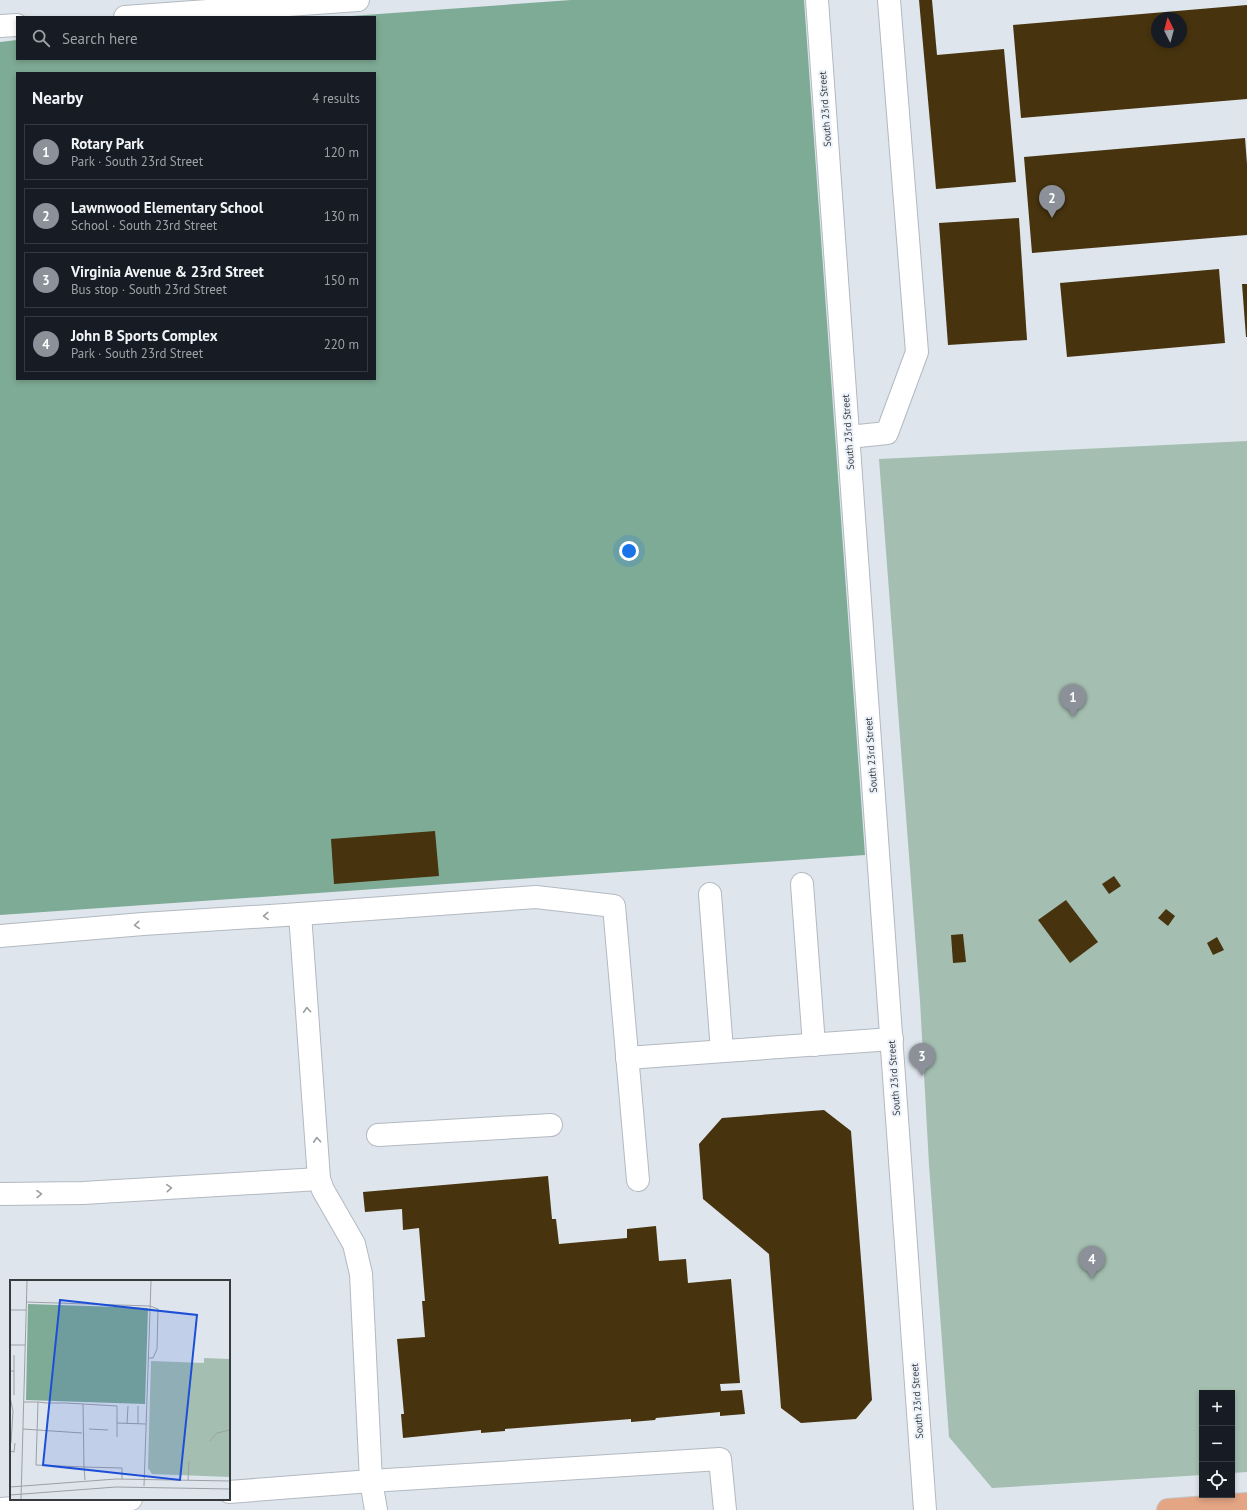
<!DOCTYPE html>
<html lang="en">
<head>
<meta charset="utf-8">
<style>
  :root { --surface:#171b24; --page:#20242c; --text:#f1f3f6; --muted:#9ea1a6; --line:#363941; --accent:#8c9099 }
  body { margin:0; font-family:"PT Sans",sans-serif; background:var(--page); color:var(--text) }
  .controls { position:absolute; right:12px; bottom:12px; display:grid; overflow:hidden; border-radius:0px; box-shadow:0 2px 6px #0003 }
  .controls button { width:36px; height:36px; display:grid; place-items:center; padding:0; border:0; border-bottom:1px solid var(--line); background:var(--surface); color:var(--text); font:20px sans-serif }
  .compass { position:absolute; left:1151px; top:12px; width:36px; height:36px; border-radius:50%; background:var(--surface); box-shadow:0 2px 6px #0003; rotate:354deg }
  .you { position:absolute; left:629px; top:551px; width:14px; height:14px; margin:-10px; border:3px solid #fff; border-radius:50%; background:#1a73e8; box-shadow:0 0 0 6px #1a73e833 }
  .badge { display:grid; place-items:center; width:26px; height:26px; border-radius:50%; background:var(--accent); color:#fff; font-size:13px; font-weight:700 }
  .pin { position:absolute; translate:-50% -33px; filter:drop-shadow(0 1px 2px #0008) }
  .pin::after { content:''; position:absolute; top:21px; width:14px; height:12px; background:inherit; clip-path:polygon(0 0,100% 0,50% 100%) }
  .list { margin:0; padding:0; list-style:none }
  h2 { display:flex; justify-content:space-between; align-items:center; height:52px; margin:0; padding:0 16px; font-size:17px }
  h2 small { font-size:13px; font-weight:400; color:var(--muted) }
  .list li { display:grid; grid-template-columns:26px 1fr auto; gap:12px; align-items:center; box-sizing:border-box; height:56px; margin:0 8px 8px; padding:0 8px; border:1px solid var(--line); border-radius:0px }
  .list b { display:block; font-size:15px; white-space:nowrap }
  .list p { margin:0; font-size:13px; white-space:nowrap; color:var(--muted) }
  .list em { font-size:13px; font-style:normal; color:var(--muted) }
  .icon { flex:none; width:22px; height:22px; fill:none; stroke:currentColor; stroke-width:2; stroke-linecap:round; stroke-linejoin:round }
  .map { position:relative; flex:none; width:1247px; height:1510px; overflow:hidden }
  .search { position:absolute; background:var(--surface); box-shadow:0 2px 6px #0003; left:16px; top:16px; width:360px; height:44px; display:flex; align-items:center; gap:10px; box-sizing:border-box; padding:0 14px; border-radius:0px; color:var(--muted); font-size:15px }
  .panel { position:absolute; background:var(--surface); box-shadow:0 2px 6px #0003; left:16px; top:72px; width:360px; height:308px; border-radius:0px }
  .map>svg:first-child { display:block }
</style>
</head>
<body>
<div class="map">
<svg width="1247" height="1510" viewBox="0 0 1247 1510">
  <rect width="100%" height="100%" fill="#dee5ec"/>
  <path fill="#a4bfb1" d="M 1247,441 L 1247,1472 L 1232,1473 L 1232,1393 L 1202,1393 L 1202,1475 L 992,1488 L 949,1437 L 929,1165 L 920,1001 L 879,459 Z"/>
  <path fill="#7eab95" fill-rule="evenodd" d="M 571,0 L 804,0 L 865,855 L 0,915 L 0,42 L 17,40 L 17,59 L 375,59 L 375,17 L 338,17 ZM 17,73 L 375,73 L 375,379 L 17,379 Z"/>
  <g fill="#47330e" fill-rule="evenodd">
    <path d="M 919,0 L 932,0 L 937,55 L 1004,49 L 1016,182 L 936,189 Z"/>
    <path d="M 1247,5 L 1247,99 L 1021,118 L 1013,25 ZM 1157,18 L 1181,18 L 1181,42 L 1157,42 Z"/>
    <path d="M 1245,138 L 1247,164 L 1247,235 L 1032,253 L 1024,157 Z"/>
    <path d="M 1019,218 L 1027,340 L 948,345 L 939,223 Z"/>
    <path d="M 1219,269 L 1225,343 L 1067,357 L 1060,283 Z"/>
    <path d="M 1242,284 L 1247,284 L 1247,337 L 1246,337 Z"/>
    <path d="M 435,831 L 439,876 L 334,884 L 331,839 Z"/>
    <path d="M 1114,876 L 1121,886 L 1109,894 L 1102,884 Z"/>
    <path d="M 1066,900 L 1098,942 L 1070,963 L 1038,920 Z"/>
    <path d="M 1166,909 L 1175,916 L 1168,926 L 1158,918 Z"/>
    <path d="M 963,934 L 966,962 L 953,963 L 951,935 Z"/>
    <path d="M 1217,937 L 1224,950 L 1213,955 L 1207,943 Z"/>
    <path d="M 824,1110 L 851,1131 L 872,1400 L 856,1419 L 801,1423 L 781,1408 L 769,1254 L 703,1199 L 699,1144 L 722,1118 Z"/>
    <path d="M 548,1176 L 552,1219 L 556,1219 L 559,1244 L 627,1238 L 627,1229 L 656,1226 L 659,1261 L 686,1259 L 688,1283 L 731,1279 L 740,1383 L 720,1384 L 721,1391 L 742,1390 L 745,1414 L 720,1416 L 720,1412 L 656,1418 L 655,1420 L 631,1422 L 631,1419 L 505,1429 L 505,1431 L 481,1433 L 481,1430 L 403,1438 L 401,1414 L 404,1414 L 397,1339 L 425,1337 L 422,1301 L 425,1301 L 419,1228 L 403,1230 L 402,1209 L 365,1212 L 363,1192 Z"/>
  </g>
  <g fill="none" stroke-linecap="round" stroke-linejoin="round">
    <g stroke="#b3b9c1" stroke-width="24">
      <g id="minor">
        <path d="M 817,0 L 925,1510"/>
        <path d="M 125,17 L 358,0"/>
        <path d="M 0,26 L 17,25"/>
        <path d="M 849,437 L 887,433 L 917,352 L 889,0"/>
        <path d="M 802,884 L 814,1045"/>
        <path d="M 710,894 L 722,1051"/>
        <path d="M 300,914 L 536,897 L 614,906 L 638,1180"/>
        <path d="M 0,936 L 143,924 L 300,914 L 319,1179 L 323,1190 L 354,1244 L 361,1274 L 371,1481 L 229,1492"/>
        <path d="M 627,1058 L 892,1039"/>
        <path d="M 378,1135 L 551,1125"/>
        <path d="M 0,1194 L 83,1193 L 319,1179"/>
        <path d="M 0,1509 L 131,1499"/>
        <path d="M 376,1510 L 371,1481 L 720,1459 L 725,1510"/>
      </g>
    </g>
    <g stroke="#c3c4c5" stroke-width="24">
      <path id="major" d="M 1168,1510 L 1247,1504"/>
    </g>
    <use href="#minor" stroke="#fff" stroke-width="22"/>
    <use href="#major" stroke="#e3a584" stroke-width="22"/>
  </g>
  <defs><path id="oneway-chevron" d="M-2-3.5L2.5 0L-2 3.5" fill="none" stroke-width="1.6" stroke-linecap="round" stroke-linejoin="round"/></defs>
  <g stroke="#9c9d9e">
    <use href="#oneway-chevron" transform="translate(266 916) rotate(177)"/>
    <use href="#oneway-chevron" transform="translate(137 925) rotate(175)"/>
    <use href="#oneway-chevron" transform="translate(307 1010) rotate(-94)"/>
    <use href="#oneway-chevron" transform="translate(317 1140) rotate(-94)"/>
    <use href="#oneway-chevron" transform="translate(169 1188) rotate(-4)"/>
    <use href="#oneway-chevron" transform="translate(39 1194) rotate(-1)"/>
  </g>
  <g text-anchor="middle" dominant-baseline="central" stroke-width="4" stroke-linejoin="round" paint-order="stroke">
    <g font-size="10" fill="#383b3e" stroke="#ecf2fa">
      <text transform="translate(825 109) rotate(-94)">South 23rd Street</text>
      <text transform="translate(848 432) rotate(-94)">South 23rd Street</text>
      <text transform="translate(871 755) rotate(-94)">South 23rd Street</text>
      <text transform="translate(894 1078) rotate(-94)">South 23rd Street</text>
      <text transform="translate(917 1401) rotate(-94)">South 23rd Street</text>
    </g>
  </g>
  <g transform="translate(10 1280)">
    <rect width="220" height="220" fill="#dee5ec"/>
    <path d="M 194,78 L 220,79 L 220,197 L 142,194 L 138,188 L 141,81 L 194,83 Z" fill="#a4bfb1"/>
    <path d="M 18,24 L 138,28 L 135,124 L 16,120 Z" fill="#7eab95"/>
    <path fill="none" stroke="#9ca1a6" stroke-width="1" d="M 16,22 L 140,26 L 148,29 L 147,69 L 143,78 L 138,78M 0,30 L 16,30M 0,65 L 15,65M 0,91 L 4,91 L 4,75M 4,91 L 4,115M 0,117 L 3,131 L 1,163M 13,122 L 28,122 L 37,123 L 55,123 L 73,124 L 74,187 L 26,185 L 28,122M 73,124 L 107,126 L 107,157M 107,143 L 136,144M 117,144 L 118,126M 128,144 L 128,126M 13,149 L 72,153M 79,149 L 98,150M 200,161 L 207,153 L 220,150M 0,171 L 4,172 L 5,163M 75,200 L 74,187 L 112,188 L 112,199M 178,200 L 179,181M 134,206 L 141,1M 0,207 L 106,199 L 220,201M 0,215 L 106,207 L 220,209M 11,219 L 17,1"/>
    <path fill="#1d4ed8" fill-opacity="0.15" stroke="#1d4ed8" stroke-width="2" d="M 50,20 L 187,35 L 170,200 L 33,185 Z"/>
    <rect width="220" height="220" fill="none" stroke="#383b3e" stroke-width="2"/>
  </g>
</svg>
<div class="controls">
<button>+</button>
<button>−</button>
<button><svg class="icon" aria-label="locate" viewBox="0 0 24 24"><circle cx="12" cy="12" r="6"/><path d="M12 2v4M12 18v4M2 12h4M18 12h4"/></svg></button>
</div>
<svg class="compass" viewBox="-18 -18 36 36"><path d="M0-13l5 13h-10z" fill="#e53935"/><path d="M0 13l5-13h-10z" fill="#9ea1a6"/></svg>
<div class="you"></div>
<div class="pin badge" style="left:1073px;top:717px">1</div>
<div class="pin badge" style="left:1052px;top:218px">2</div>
<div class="pin badge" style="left:922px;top:1076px">3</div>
<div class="pin badge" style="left:1092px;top:1279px">4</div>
<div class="search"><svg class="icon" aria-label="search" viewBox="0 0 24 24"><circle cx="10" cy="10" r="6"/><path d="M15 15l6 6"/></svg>Search here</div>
<section class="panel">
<h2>Nearby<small>4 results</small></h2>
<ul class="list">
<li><span class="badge">1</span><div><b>Rotary Park</b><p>Park · South 23rd Street</p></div><em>120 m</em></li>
<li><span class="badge">2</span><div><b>Lawnwood Elementary School</b><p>School · South 23rd Street</p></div><em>130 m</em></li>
<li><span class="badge">3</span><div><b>Virginia Avenue &amp; 23rd Street</b><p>Bus stop · South 23rd Street</p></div><em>150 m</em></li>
<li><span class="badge">4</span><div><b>John B Sports Complex</b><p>Park · South 23rd Street</p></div><em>220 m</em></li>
</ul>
</section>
</div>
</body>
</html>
